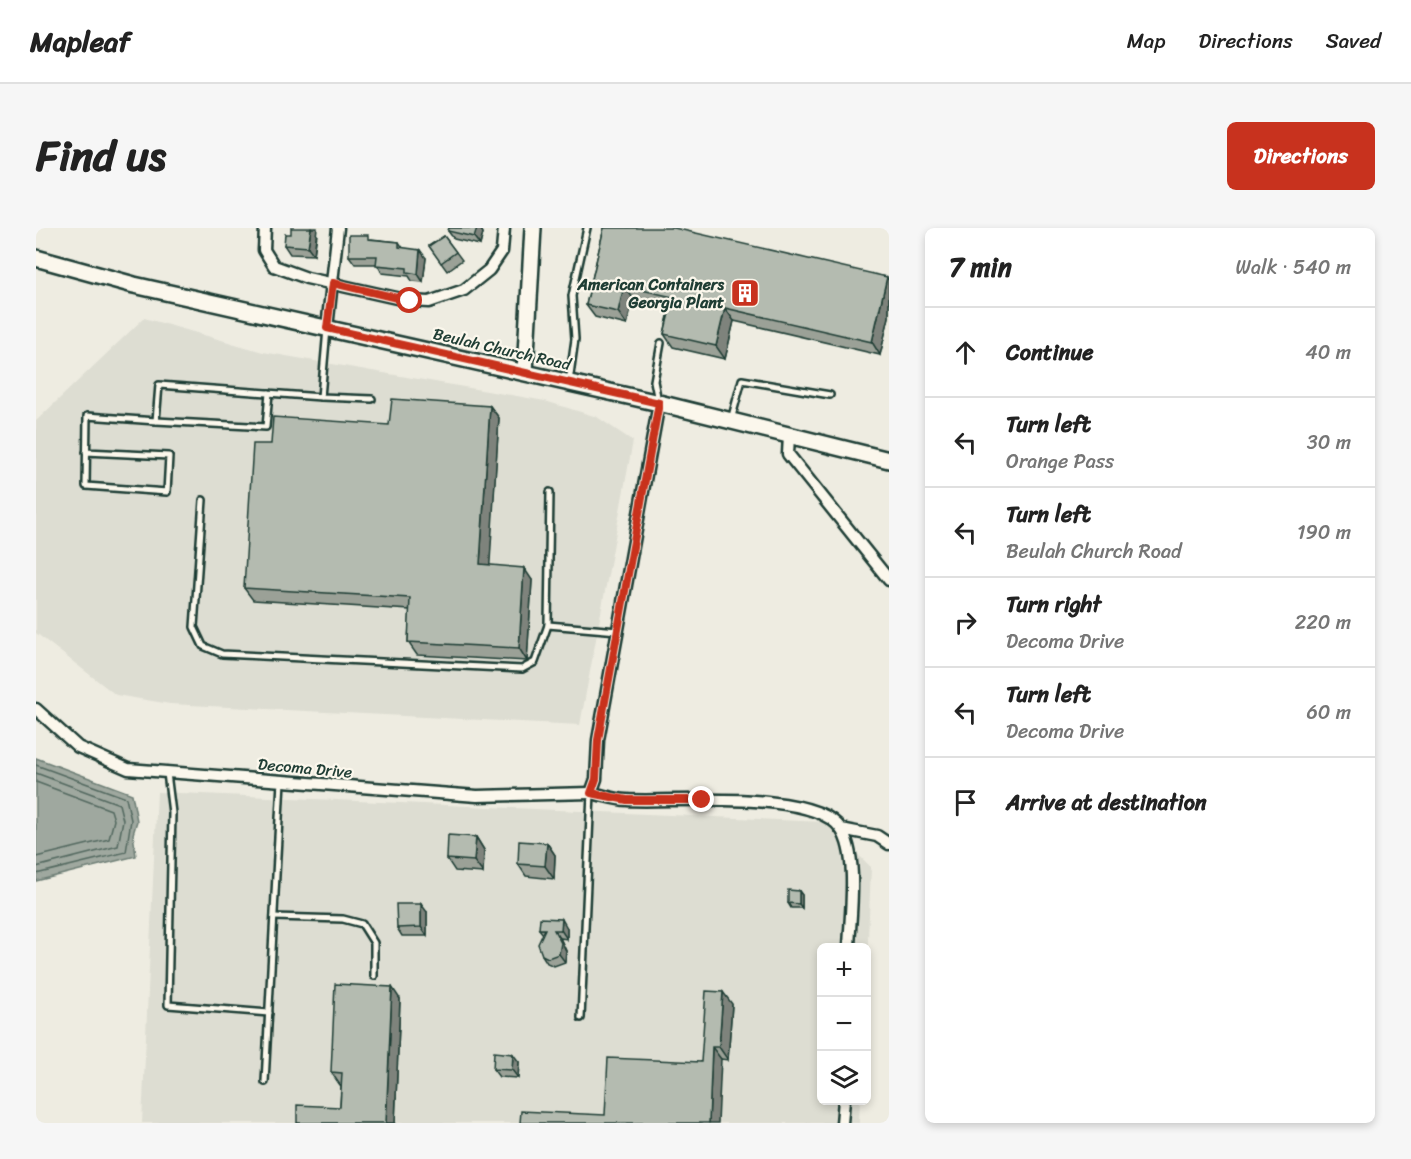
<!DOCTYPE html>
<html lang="en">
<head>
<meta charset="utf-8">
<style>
  :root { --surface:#fff; --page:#f6f6f6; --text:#222; --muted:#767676; --line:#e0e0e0; --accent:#c8321e }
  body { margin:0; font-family:Sriracha,sans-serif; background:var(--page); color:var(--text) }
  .controls { position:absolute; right:18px; bottom:18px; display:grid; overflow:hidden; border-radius:9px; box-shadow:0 3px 9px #0003 }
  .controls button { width:54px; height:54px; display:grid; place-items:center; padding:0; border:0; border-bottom:2px solid var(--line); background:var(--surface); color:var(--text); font:30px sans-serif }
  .stop { position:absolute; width:18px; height:18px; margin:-14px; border:4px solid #c8321e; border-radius:50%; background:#fff }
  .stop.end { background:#c8321e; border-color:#fff; box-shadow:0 2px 6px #0008 }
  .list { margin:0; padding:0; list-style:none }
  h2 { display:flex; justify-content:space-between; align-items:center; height:78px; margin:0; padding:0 24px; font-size:26px }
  h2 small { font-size:20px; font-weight:400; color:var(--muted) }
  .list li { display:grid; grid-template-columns:39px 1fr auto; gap:18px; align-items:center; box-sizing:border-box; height:90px; padding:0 24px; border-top:2px solid var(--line) }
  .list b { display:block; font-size:22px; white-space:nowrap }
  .list p { margin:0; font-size:20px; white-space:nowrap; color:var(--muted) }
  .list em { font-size:20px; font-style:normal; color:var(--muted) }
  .icon { flex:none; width:33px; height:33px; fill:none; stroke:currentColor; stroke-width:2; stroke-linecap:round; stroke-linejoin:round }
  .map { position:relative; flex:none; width:853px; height:895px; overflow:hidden; border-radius:9px }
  header { display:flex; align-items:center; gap:36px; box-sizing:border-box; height:84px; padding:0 30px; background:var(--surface); border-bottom:2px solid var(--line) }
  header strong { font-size:28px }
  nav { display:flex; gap:33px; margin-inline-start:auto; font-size:21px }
  .intro { display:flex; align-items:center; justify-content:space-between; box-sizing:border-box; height:144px; padding:0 36px }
  h1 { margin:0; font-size:42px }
  .button { padding:15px 27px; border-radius:9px; background:var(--accent); color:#fff; font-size:21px; font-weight:700 }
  main { display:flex; gap:36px; padding:0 36px }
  aside { flex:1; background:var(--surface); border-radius:9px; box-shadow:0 3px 9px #0003 }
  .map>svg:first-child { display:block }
</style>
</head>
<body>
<header>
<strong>Mapleaf</strong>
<nav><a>Map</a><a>Directions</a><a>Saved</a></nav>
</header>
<div class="intro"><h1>Find us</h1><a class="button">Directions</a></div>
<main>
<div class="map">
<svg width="853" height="895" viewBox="0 0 853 895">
  <rect width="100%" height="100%" fill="#eeece1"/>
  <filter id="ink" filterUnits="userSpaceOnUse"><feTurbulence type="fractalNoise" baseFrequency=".0167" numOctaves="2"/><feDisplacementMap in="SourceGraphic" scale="12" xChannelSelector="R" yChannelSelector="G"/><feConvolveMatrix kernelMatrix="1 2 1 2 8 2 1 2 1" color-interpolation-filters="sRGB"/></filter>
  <g filter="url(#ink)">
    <g fill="#ddddd2">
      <path d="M 108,90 L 227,124 L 509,173 L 561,189 L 597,213 L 544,497 L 134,476 L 80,467 L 0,405 L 0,193 Z"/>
      <path d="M 121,564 L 788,594 L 835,639 L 831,736 L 830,720 L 786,720 L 786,872 L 824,873 L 823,895 L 106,895 Z"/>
    </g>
    <path fill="#9fa89f" stroke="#6c7d74" stroke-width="1.5" d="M 0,530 L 96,566 L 101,593 L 97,606 L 100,628 L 0,653 Z"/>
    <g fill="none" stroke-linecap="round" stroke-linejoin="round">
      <g stroke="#52685f" stroke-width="1.5">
        <path d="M 0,537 L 90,570 L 95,592 L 90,624 L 0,646"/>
        <path d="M 0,545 L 83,576 L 87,592 L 82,618 L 0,639"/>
        <path d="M 0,554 L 75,582 L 78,592 L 73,611 L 0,629"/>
      </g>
      <g stroke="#1f3d34" stroke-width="10">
        <g id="lane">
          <path d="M 291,101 L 285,169 L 336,171"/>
          <path d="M 533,154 L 539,111 L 536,68 L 551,0"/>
          <path d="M 622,173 L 618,153 L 625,115"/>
          <path d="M 695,192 L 706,152 L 794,167"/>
          <path d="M 120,193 L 230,199 L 233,165"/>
          <path d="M 50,224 L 133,228 L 131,264 L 50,258 L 51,188 L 120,193 L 123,157 L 285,169"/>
          <path d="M 167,272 L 158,399 L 167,418 L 186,426 L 486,441 L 499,434 L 512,397 L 582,403"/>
          <path d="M 512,397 L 514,264"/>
          <path d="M 131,545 L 136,585 L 132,777 L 233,785"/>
          <path d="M 238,689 L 307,691 L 326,696 L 338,715 L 338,748"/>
          <path d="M 545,790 L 555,565"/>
          <path d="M 229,854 L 245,553"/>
        </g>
      </g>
      <g stroke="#1f3d34" stroke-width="15">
        <g id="street">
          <path d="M 229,0 L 228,22 L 238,38 L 271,50 L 374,73 L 393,74 L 428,62 L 453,42 L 466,23 L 468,0"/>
          <path d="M 291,100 L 302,0"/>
          <path d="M 623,175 L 562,512 L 560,551 L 555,565 C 567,567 579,572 591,572 C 637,575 778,560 805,601 C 823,628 814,688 813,720"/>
          <path d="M 753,208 L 752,226 L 853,352"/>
          <path d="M 0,481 L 42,519 L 92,541 L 441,568 L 555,565"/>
          <path d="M 805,601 L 841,608 L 853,616"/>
          <path d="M 806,895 L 808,872"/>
        </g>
      </g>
      <g stroke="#1f3d34" stroke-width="20">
        <g id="secondary">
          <path d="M 0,30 L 98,57 L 623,175 L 853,232"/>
          <path d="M 489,144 L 497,0"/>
        </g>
      </g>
      <use href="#lane" stroke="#fbf7ec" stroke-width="5"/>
      <use href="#street" stroke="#fbf7ec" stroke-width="10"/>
      <use href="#secondary" stroke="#fbf7ec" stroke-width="15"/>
    </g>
    <g fill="#9ba197" stroke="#1f3d34" stroke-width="1.5">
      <path d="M 413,0 L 444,0 L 447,5 L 444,17 L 418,11 L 412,3 Z"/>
      <path d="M 568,0 L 851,49 L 853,53 L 853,89 L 844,127 L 698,93 L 689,131 L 637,119 L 628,106 L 634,79 L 597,70 L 591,97 L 559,89 L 550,77 Z"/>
      <path d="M 281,7 L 278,27 L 254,26 L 248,17 Z"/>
      <path d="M 408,8 L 426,32 L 411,43 L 393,18 Z"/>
      <path d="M 335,11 L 363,14 L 367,20 L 390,30 L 387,54 L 376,53 L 373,48 L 346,45 L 341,36 L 319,36 L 313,28 Z"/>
      <path d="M 454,178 L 463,190 L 453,337 L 496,352 L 491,433 L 381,427 L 372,414 L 374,382 L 217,372 L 208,360 L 235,216 L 353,197 Z"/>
      <path d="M 440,609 L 448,622 L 447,645 L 419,643 L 411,631 Z"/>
      <path d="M 511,615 L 519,627 L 518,651 L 490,648 L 482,636 Z"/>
      <path d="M 763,663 L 766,667 L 766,680 L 755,680 L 752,675 Z"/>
      <path d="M 391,684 L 391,708 L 366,708 L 361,700 Z"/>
      <path d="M 531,700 L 531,711 L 524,710 L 530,723 L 529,734 L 518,738 L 511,735 L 506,727 L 507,706 L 503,701 Z"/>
      <path d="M 364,771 L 359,895 L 261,895 L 304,879 L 305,857 L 304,857 L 295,844 Z"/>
      <path d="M 696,776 L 692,832 L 685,831 L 569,887 L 665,834 Z"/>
      <path d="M 483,834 L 482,850 L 463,849 L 457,841 Z"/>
    </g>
    <g fill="#7e837b" stroke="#1f3d34" stroke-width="1.5">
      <path d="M 275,0 L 281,0 L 278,27 L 272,19 Z"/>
      <path d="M 441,0 L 444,0 L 447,5 L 444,17 L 438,9 Z"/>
      <path d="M 384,22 L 390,30 L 387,54 L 382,46 Z"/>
      <path d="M 851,49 L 853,53 L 853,89 L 844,127 L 836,114 Z"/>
      <path d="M 588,58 L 597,70 L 591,97 L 582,84 Z"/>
      <path d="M 689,80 L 698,93 L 689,131 L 680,118 Z"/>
      <path d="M 454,178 L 463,190 L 453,349 L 444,336 Z"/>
      <path d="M 488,340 L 496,352 L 491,433 L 483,420 Z"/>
      <path d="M 440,609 L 448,622 L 447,645 L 438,633 Z"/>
      <path d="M 511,615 L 519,627 L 518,651 L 509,638 Z"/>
      <path d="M 763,663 L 766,667 L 766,680 L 763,676 Z"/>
      <path d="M 385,676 L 391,684 L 391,708 L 385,699 Z"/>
      <path d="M 526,691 L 531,700 L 531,711 L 525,702 Z"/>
      <path d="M 518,702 L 524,710 L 530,723 L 529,734 L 523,726 Z"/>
      <path d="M 356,759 L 364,771 L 359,895 L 350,895 Z"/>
      <path d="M 687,764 L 696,776 L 692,832 L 683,819 Z"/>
      <path d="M 676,819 L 685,831 L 682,895 L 673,895 Z"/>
      <path d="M 477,826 L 483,834 L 482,850 L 476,842 Z"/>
    </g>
    <g fill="#b4bbb0" stroke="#1f3d34" stroke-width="1.5">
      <path d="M 255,0 L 275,0 L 272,19 L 248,17 L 249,6 L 255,6 Z"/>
      <path d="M 413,0 L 441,0 L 438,9 L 412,3 Z"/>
      <path d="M 568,0 L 638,0 L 851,49 L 836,114 L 689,80 L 680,118 L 628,106 L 637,69 L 588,58 L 582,84 L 550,77 Z"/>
      <path d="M 313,7 L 332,7 L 332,11 L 363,14 L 363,19 L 384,22 L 382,46 L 371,44 L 371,40 L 340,37 L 341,28 L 313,28 Z"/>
      <path d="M 408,8 L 420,24 L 405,35 L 393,18 Z"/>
      <path d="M 356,171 L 454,178 L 444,336 L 488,340 L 483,420 L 372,414 L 374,370 L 208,360 L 217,216 L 235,216 L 237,189 L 353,197 Z"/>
      <path d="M 412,607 L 440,609 L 438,633 L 411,631 Z"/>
      <path d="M 483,613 L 511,615 L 509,638 L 482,636 Z"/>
      <path d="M 752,662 L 763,663 L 763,676 L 752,675 Z"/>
      <path d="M 360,676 L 385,676 L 385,699 L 361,700 Z"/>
      <path d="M 504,690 L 526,691 L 525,702 L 518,702 L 525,715 L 523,726 L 512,730 L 506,727 L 502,716 L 509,701 L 503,701 Z"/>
      <path d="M 299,756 L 356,759 L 350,895 L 261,895 L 261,877 L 304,879 L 306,845 L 295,844 Z"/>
      <path d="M 670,763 L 687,764 L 683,819 L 676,819 L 673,895 L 484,895 L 485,883 L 569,887 L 572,830 L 665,834 Z"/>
      <path d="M 458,824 L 477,826 L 476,842 L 457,841 Z"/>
    </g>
  </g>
  <g fill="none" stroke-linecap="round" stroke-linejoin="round" filter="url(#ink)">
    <path stroke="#c8321e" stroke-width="8" d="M 374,73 L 297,55 L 291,100 L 623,175 L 562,512 L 560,551 L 555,565 L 591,572 L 666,572"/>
  </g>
  <defs>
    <g id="building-square" transform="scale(1.5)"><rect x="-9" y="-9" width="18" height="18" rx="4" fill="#c8321e" stroke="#fbf7ec"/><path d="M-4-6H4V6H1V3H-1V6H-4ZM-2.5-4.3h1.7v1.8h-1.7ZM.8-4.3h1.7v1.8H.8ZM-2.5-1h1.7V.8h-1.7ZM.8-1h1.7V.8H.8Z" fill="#fff"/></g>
  </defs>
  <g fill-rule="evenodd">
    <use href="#building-square" x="709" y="65"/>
  </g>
  <g text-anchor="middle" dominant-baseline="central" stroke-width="4.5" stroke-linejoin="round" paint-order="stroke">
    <g font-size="16" font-weight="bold" fill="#1f3d34" stroke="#fbf7ec" text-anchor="end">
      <text x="688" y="56">American Containers<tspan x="688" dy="18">Georgia Plant</tspan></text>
    </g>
    <g font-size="16" fill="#1f3d34" stroke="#fbf7ec">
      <text transform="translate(466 121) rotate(13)">Beulah Church Road</text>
      <text transform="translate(269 540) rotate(5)">Decoma Drive</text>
    </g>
  </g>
</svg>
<div class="controls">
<button>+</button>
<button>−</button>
<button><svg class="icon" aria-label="layers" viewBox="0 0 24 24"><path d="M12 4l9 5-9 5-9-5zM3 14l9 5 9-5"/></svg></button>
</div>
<div class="stop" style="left:374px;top:73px"></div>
<div class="stop end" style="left:666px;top:572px"></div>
</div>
<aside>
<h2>7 min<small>Walk · 540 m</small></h2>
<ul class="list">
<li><svg class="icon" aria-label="ahead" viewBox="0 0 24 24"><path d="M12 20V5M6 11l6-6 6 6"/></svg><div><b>Continue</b></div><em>40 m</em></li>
<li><svg class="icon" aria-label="left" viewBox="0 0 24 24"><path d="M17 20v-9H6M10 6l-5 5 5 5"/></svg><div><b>Turn left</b><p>Orange Pass</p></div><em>30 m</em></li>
<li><svg class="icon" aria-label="left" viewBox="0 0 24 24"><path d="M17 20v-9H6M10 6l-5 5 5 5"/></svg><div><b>Turn left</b><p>Beulah Church Road</p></div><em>190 m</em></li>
<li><svg class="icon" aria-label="right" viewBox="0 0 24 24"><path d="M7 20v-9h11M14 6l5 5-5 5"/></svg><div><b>Turn right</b><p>Decoma Drive</p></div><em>220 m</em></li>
<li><svg class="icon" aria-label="left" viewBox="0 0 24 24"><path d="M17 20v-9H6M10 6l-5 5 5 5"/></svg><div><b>Turn left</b><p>Decoma Drive</p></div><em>60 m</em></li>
<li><svg class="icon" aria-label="arrive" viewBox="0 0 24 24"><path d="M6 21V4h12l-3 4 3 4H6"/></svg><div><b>Arrive at destination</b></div></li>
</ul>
</aside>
</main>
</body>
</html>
